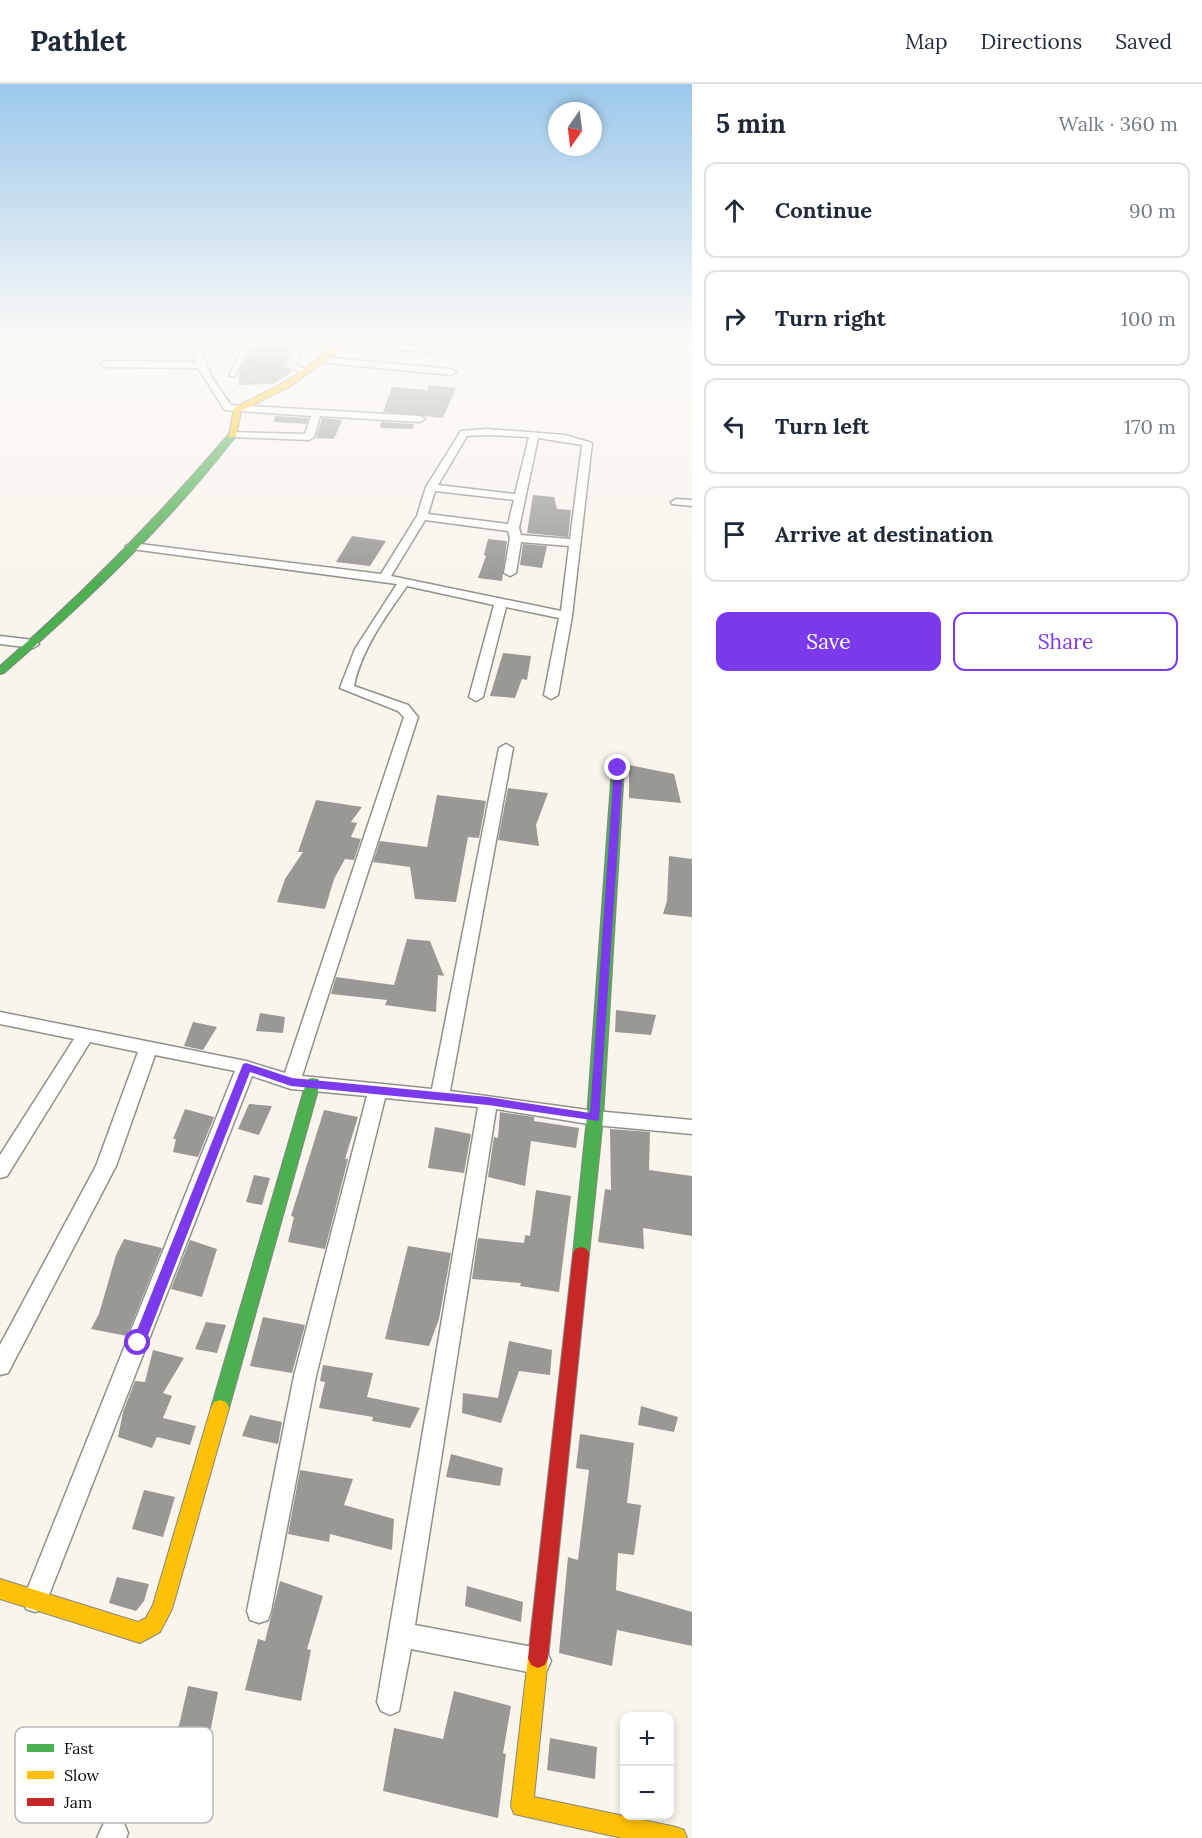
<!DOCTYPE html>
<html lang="en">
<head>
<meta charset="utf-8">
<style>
  :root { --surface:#fff; --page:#f6f6f7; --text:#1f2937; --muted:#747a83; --line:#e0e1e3; --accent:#7c3aed }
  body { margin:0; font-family:Lora,serif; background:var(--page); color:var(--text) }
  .controls { position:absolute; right:18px; bottom:18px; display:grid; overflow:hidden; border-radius:12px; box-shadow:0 3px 9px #0003 }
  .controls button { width:54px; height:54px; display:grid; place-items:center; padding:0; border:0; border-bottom:2px solid var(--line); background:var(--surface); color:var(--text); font:30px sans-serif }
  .compass { position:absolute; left:548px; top:18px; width:54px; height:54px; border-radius:50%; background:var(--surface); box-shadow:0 3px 9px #0003; rotate:194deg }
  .stop { position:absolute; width:18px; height:18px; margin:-14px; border:4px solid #7c3aed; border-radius:50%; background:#fff }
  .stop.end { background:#7c3aed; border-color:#fff; box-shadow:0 2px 6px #0008 }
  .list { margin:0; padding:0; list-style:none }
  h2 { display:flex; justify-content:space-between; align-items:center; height:78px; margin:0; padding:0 24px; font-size:26px }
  h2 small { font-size:20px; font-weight:400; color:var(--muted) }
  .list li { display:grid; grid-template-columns:39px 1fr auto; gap:18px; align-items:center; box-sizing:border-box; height:96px; margin:0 12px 12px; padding:0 12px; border:2px solid var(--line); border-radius:12px }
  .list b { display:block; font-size:22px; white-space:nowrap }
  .list em { font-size:20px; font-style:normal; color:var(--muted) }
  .actions { display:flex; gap:12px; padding:18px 24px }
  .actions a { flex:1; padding:14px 0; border:2px solid var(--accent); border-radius:12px; text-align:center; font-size:21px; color:var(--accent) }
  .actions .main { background:var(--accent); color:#fff }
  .icon { flex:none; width:33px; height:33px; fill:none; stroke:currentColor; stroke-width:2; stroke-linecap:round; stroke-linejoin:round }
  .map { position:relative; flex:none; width:692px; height:1754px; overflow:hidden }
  header { display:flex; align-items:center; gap:36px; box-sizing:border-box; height:84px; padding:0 30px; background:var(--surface); border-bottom:2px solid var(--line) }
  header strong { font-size:28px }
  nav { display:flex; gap:33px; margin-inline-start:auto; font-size:21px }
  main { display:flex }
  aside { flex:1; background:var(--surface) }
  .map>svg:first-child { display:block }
</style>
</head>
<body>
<header>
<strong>Pathlet</strong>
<nav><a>Map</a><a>Directions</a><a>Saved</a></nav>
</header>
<main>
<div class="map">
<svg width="692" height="1754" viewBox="0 0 692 1754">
  <rect width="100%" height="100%" fill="#f8f5ed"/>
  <g fill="#9a9894">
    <path d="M 254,261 L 293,263 L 284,283 L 293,287 L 273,300 L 238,301 L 240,287 Z"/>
    <path d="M 429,301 L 456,304 L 443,334 L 383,328 L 392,303 L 427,306 Z"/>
    <path d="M 275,332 L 308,334 L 306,340 L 274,338 Z"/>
    <path d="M 322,334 L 342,336 L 334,355 L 316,354 Z"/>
    <path d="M 381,338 L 414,340 L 413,345 L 380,344 Z"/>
    <path d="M 533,411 L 554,413 L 557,425 L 571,426 L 568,453 L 527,449 Z"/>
    <path d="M 352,452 L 386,457 L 370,482 L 336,478 Z"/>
    <path d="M 488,455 L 507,457 L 502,497 L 478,494 L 486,472 L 484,471 Z"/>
    <path d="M 523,460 L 547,462 L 542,484 L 520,481 Z"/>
    <path d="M 503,569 L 531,572 L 527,596 L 522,595 L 515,614 L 490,612 Z"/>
    <path d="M 629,681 L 674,690 L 681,719 L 629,714 Z"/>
    <path d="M 508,704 L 548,709 L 536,741 L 539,762 L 498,756 Z"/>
    <path d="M 437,711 L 486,717 L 479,754 L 468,753 L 456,818 L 415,815 L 410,783 L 373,778 L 380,757 L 427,763 Z"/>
    <path d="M 316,716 L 362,723 L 351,738 L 357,739 L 351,753 L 361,755 L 354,776 L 345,775 L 334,795 L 325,825 L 277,818 L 285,795 L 303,768 L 298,768 Z"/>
    <path d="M 669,772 L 692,775 L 692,833 L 663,830 L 667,817 Z"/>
    <path d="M 407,855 L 430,857 L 444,892 L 438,891 L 436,928 L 385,921 L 387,916 L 331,910 L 336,893 L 394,901 Z"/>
    <path d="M 616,926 L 656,931 L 651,951 L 615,948 Z"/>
    <path d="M 260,929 L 285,933 L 283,949 L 256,947 Z"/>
    <path d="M 193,938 L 217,943 L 203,966 L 184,962 Z"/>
    <path d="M 249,1020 L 272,1022 L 259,1051 L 238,1045 Z"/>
    <path d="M 185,1025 L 214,1033 L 198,1073 L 173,1068 L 176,1055 L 173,1055 Z"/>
    <path d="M 324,1026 L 358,1033 L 345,1075 L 348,1075 L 325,1165 L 288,1158 L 294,1133 L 291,1132 Z"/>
    <path d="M 500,1028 L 534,1033 L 534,1037 L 579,1044 L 576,1064 L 531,1057 L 525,1102 L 488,1093 L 494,1053 L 498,1054 Z"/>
    <path d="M 435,1043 L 471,1050 L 464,1089 L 428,1084 Z"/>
    <path d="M 610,1045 L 650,1048 L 649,1086 L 692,1092 L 692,1152 L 643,1144 L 644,1165 L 598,1158 L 605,1105 L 611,1106 Z"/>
    <path d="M 254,1091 L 270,1094 L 262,1121 L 246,1118 Z"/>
    <path d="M 536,1106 L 571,1112 L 559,1208 L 520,1202 L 521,1199 L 472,1195 L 478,1154 L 524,1159 L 525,1151 L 530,1152 Z"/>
    <path d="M 124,1155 L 162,1164 L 127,1252 L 91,1245 L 99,1230 L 116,1171 Z"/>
    <path d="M 190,1156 L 217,1165 L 202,1213 L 171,1205 Z"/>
    <path d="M 408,1162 L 451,1169 L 439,1235 L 429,1262 L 385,1255 Z"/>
    <path d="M 263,1233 L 305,1241 L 292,1289 L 250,1282 Z"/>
    <path d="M 206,1238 L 226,1241 L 217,1269 L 195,1265 Z"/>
    <path d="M 509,1257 L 552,1266 L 550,1291 L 519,1287 L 501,1339 L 462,1329 L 463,1309 L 498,1314 Z"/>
    <path d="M 153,1266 L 184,1274 L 163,1309 L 172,1312 L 163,1334 L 196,1342 L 190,1361 L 157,1353 L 152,1364 L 118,1353 L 123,1328 L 135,1297 L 145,1298 Z"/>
    <path d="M 323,1281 L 373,1289 L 367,1313 L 420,1324 L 410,1344 L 372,1337 L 373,1333 L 319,1324 L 325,1298 L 320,1297 Z"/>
    <path d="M 641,1322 L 678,1333 L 674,1348 L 638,1341 Z"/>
    <path d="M 250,1331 L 282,1338 L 278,1360 L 242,1352 Z"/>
    <path d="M 580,1350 L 634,1359 L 627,1419 L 641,1421 L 634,1471 L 618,1469 L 616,1506 L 692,1528 L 692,1562 L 617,1546 L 612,1582 L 559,1569 L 568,1473 L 578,1476 L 589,1386 L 576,1384 Z"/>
    <path d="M 451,1370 L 503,1384 L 500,1402 L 446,1393 Z"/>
    <path d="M 300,1386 L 353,1395 L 344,1421 L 394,1435 L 392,1466 L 330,1450 L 329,1458 L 288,1450 Z"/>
    <path d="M 144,1406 L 175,1413 L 163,1453 L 132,1445 Z"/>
    <path d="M 117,1493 L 149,1500 L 144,1517 L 136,1527 L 109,1519 Z"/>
    <path d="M 280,1497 L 323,1512 L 307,1565 L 311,1566 L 301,1617 L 245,1606 L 258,1555 L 265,1557 Z"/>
    <path d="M 467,1502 L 523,1518 L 521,1538 L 465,1522 Z"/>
    <path d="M 188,1602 L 218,1608 L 205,1674 L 173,1668 Z"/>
    <path d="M 454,1607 L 511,1622 L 503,1669 L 506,1670 L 498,1734 L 383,1707 L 394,1644 L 443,1655 Z"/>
    <path d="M 550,1654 L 597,1663 L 595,1695 L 547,1686 Z"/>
  </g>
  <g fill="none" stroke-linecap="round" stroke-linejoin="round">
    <g stroke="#91908c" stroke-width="3">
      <g id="street">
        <path d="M 97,256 L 189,259 L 188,256 L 196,256 L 212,294 L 231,321 L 420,332 L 425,335 L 420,338 L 320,332 L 314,353 L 309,356 L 233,353 L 230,352 L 230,348 L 305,350 L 311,332 L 225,326 L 198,284 L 105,283 L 101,280 L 105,277 L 196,278 L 191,264 L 100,261 L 97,260 Z"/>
        <path d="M 246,256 L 254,256 L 235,292 L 229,292 Z"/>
        <path d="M 277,256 L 430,262 L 434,265 L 430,268 L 305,260 L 296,281 L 311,287 L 306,290 L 286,282 L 297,260 Z"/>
        <path d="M 321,273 L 451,285 L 456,288 L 451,291 L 318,278 L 317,276 Z"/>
        <path d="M 487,345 L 565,351 L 592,359 L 572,532 L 558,611 L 551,615 L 544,611 L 559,534 L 506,523 L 483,613 L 476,617 L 469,613 L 494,521 L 407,502 C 386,532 361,566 354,602 L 408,621 L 418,633 L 302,992 L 432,1005 L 499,664 L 506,660 L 513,664 L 450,1007 L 595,1027 L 692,1036 L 692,1050 L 595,1041 L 496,1025 L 415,1541 L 538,1564 L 547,1568 L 551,1577 L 547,1586 L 538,1590 L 411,1565 L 399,1627 L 390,1631 L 381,1627 L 377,1618 L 478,1023 L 385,1014 L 316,1292 L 271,1527 L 268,1536 L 259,1539 L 250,1536 L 247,1527 L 294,1292 L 367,1012 L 291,1005 L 252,992 L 47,1516 L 44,1525 L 35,1528 L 26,1525 L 23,1516 L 235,987 L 155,971 L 116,1082 L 8,1289 L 0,1291 L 0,1261 L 96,1082 L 138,968 L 90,958 L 7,1092 L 0,1094 L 0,1071 L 74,955 L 0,940 L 0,928 L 246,977 L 285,989 L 404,633 L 398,627 L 340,604 L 355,565 L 397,500 L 132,465 L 126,462 L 132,459 L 381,490 L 417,432 L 426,403 L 461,347 ZM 487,351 L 529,353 L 515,410 L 438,401 L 467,352 ZM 538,354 L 582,361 L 570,455 L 521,451 L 519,444 ZM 435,407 L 514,416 L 508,440 L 428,430 ZM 425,436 L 508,447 L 510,454 L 504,489 L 510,492 L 516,489 L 521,458 L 569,462 L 561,527 L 391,492 Z"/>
        <path d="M 676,415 L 692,416 L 692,422 L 672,420 L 671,418 Z"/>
        <path d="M 0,552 L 33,556 L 39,560 L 33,564 L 0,560 Z"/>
        <path d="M 114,1735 L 124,1739 L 128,1749 L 126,1754 L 97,1754 L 104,1739 Z"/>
      </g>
    </g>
    <g stroke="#888683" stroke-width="2">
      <g id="fast">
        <path d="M 229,350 L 236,352 C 169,439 87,517 4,589 L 0,590 L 0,582 C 83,510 158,433 229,350 Z"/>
        <path d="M 618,681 L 624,684 L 603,1034 L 589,1170 L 587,1175 L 581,1177 L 575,1175 L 573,1170 L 587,1034 L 612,684 Z"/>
        <path d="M 313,994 L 318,995 L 320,999 L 229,1324 L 226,1330 L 220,1332 L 214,1330 L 211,1324 L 306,999 L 308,995 Z"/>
      </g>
    </g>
    <g stroke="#888683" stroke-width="2">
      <g id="slow">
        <path d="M 344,256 L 352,256 L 291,302 L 241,327 L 236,352 L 229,354 L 234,324 L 285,298 Z"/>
        <path d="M 220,1316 L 226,1318 L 229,1324 L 172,1525 L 160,1548 L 140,1559 L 0,1515 L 0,1495 L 138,1538 L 146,1534 L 153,1521 L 211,1324 L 214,1318 Z"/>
        <path d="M 538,1564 L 545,1567 L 548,1574 L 534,1713 L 676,1743 L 684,1746 L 687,1754 L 622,1754 L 514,1730 L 511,1722 L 528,1574 L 531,1567 Z"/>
      </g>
    </g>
    <g stroke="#888683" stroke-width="2">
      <path id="jam" d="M 581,1163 L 587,1165 L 589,1170 L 548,1574 L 545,1581 L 538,1584 L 531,1581 L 528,1574 L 573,1170 L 575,1165 Z"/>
    </g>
    <use href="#street" fill="#fefefc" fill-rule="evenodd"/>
    <use href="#fast" fill="#4caf50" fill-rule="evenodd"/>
    <use href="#slow" fill="#ffc107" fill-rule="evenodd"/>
    <use href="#jam" fill="#c62828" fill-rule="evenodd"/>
  </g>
  <linearGradient id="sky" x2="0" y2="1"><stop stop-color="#9bc8ea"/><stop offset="0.51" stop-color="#fcfaf7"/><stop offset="1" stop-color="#fcfaf7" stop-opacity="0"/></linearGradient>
  <rect width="692" height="502" fill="url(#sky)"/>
  <path fill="#7c3aed" d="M 618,682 L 623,684 L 599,1037 L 488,1021 L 291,1002 L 250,988 L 145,1259 L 143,1263 L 134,1263 L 132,1259 L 243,980 L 246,979 L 292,994 L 488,1013 L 590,1029 L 614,684 Z"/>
  <rect x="15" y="1643" width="198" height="96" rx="9" fill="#fff" stroke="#b6b6b6" stroke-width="1.5"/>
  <rect x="27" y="1660" width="27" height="8" fill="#4caf50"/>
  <rect x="27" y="1687" width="27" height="8" fill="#ffc107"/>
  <rect x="27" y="1714" width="27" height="8" fill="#c62828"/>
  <g font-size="16" fill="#0a0a0a">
    <text x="64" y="1670">Fast</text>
    <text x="64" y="1697">Slow</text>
    <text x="64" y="1724">Jam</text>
  </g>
</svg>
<div class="controls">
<button>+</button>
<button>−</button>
</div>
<svg class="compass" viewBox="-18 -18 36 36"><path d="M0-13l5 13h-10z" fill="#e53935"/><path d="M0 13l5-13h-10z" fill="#747a83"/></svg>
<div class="stop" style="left:138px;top:1259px"></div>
<div class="stop end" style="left:618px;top:684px"></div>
</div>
<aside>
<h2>5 min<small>Walk · 360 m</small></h2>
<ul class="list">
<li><svg class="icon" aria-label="ahead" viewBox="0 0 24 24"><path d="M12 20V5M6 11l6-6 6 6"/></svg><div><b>Continue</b></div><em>90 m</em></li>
<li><svg class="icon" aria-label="right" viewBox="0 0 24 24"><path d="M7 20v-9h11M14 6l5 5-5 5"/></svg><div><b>Turn right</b></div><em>100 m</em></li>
<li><svg class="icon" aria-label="left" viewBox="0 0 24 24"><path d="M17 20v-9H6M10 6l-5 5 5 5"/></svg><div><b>Turn left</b></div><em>170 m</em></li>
<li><svg class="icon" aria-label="arrive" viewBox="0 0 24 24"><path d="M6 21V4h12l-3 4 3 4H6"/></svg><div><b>Arrive at destination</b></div></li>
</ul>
<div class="actions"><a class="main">Save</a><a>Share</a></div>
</aside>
</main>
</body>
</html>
